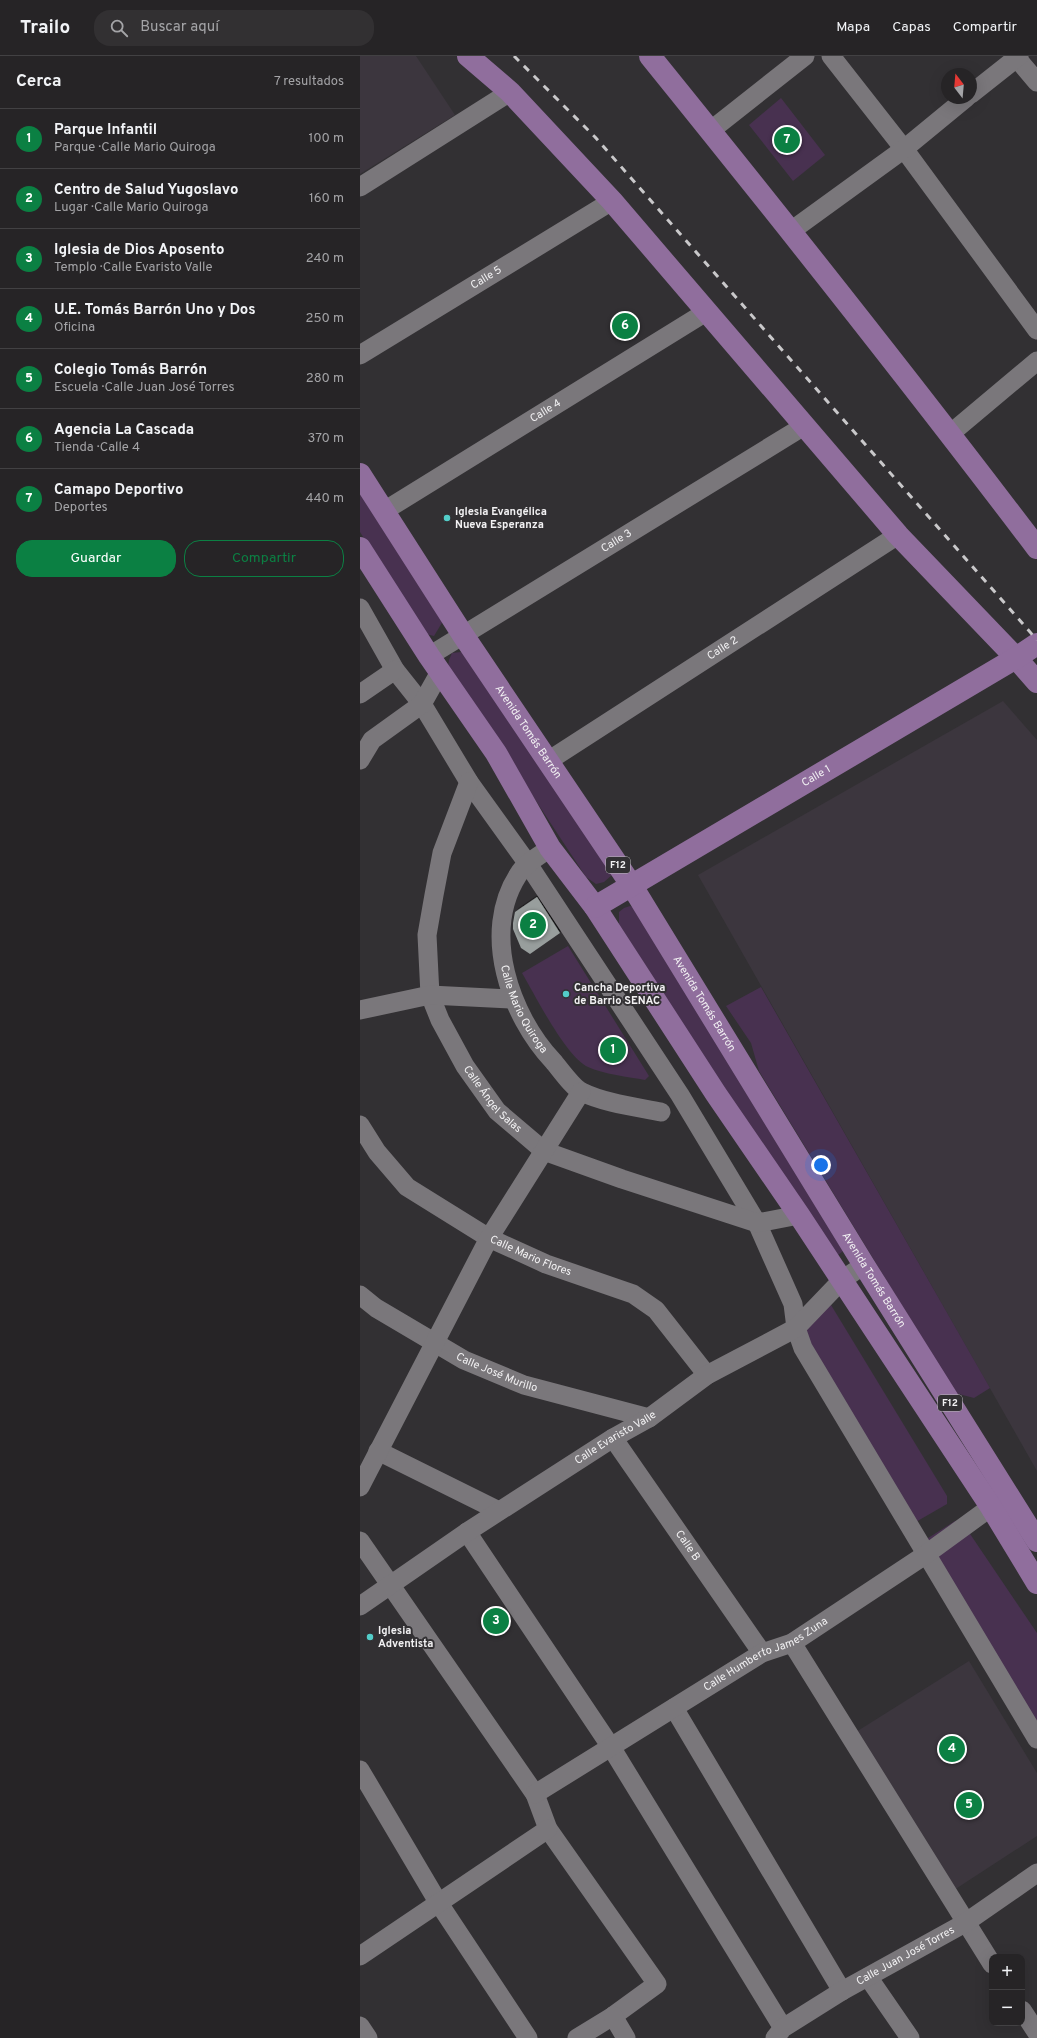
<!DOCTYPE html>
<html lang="es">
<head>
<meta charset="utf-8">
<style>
  :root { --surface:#262426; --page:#323032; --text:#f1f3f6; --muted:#a4a4a7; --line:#424143; --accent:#0b8043 }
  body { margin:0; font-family:Overpass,sans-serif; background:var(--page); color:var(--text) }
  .controls { position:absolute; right:12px; bottom:12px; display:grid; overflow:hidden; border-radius:8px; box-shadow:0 4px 16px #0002 }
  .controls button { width:36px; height:36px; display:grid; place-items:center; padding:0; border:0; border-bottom:1px solid var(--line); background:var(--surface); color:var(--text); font:20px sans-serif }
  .compass { position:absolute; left:581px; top:12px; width:36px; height:36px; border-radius:50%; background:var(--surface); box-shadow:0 4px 16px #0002; rotate:344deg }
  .you { position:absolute; left:461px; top:1109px; width:14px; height:14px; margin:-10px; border:3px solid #fff; border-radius:50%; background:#1a73e8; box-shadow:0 0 0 6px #1a73e833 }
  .badge { display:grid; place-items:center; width:26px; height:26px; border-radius:50%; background:var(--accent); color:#fff; font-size:13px; font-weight:700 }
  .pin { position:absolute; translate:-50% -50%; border:2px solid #fff; box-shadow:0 1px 4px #0006 }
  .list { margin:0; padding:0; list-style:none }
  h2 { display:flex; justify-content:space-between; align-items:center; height:52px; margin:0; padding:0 16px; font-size:17px }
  h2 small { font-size:13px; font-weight:400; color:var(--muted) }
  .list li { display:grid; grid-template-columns:26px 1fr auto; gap:12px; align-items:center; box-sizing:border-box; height:60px; padding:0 16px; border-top:1px solid var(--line) }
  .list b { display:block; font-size:15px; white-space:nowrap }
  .list p { margin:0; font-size:13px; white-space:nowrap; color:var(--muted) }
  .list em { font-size:13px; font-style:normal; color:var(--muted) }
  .actions { display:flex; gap:8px; padding:12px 16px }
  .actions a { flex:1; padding:9px 0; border:1px solid var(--accent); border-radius:16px; text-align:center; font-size:14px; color:var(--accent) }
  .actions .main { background:var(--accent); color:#fff }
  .icon { flex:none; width:22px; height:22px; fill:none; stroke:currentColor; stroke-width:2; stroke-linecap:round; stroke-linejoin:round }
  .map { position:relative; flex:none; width:677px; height:1982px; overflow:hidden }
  header { display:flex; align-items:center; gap:24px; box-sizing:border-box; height:56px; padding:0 20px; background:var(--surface); border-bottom:1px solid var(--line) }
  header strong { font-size:19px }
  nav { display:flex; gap:22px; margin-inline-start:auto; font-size:14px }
  .search { width:280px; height:36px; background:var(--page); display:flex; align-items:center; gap:10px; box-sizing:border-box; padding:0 14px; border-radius:16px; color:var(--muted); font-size:15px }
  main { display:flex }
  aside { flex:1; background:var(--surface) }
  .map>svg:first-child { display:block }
</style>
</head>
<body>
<header>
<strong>Trailo</strong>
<div class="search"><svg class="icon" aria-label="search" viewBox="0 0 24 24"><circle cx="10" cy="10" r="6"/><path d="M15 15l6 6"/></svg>Buscar aquí</div>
<nav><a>Mapa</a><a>Capas</a><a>Compartir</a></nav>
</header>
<main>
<aside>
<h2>Cerca<small>7 resultados</small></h2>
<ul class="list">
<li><span class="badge">1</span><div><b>Parque Infantil</b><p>Parque · Calle Mario Quiroga</p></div><em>100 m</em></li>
<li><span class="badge">2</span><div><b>Centro de Salud Yugoslavo</b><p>Lugar · Calle Mario Quiroga</p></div><em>160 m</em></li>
<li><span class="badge">3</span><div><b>Iglesia de Dios Aposento</b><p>Templo · Calle Evaristo Valle</p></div><em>240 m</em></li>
<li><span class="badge">4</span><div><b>U.E. Tomás Barrón Uno y Dos</b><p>Oficina</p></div><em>250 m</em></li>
<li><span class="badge">5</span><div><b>Colegio Tomás Barrón</b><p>Escuela · Calle Juan José Torres</p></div><em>280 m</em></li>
<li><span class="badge">6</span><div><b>Agencia La Cascada</b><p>Tienda · Calle 4</p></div><em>370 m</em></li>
<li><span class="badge">7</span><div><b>Camapo Deportivo</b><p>Deportes</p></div><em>440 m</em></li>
</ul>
<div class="actions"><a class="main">Guardar</a><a>Compartir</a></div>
</aside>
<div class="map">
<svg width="677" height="1982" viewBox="0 0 677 1982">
  <defs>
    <filter id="shadow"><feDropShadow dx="3.5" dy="-3.5" stdDeviation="0" flood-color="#0009"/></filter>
  </defs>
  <rect width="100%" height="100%" fill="#323033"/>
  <g fill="#3c363e">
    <path d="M 0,0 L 56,0 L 95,59 L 0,118 Z"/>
    <path d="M 643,645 L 677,684 L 677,1415 L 338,819 Z"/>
    <path d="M 609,1605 L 677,1717 L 677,1780 L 594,1834 L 496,1676 Z"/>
  </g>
  <g fill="#483150">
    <path d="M 421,42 L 465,99 L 433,125 L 389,69 Z"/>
    <path d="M 0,433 L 83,565 L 74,580 L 66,578 L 61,574 L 0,476 Z"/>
    <path d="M 101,596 L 108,600 L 252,819 L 244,826 L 236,828 L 226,821 L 88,611 L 89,604 L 92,597 Z"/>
    <path d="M 270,850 L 277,853 L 483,1187 L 483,1195 L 477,1200 L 471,1202 L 259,868 L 259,856 L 264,852 Z"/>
    <path d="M 208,890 L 289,1020 L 285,1024 C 269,1021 243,1018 228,1011 C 206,1001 175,939 162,917 Z"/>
    <path d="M 401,931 L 630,1332 L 614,1342 L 595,1337 L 399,1015 L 391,987 L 366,950 Z"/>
    <path d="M 471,1249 L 587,1440 L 587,1448 L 554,1467 L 434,1281 Z"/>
    <path d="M 595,1465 L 604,1469 L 677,1577 L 677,1672 L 565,1484 Z"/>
  </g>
  <path fill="#989e9d" filter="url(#shadow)" d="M 177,841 L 200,877 L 170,898 L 161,892 L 153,873 L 153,867 L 155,856 Z"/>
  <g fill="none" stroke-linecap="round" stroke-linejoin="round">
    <g stroke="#7a777b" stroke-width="19">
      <path d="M 471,0 L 544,93 L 677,274"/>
      <path d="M 655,0 L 677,26"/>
      <path d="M 611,38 L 659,0"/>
      <path d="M 350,75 L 445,0"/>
      <path d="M 0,131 L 150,36"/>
      <path d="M 431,175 L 544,93 L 606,42"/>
      <path id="s1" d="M 0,299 L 252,145"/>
      <path d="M 590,378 L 677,305"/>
      <path id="s2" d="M 24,455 L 346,256"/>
      <path d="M 0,552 L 35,614 L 62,648 L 109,726 L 168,808 L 320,1039 L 397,1167 L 433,1248 L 436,1272 L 443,1292 L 677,1683"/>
      <path id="s3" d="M 69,600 L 444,370"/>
      <path d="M 0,638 L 35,614"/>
      <path d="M 0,704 L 12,684 L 62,648 L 80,616"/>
      <path id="s4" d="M 188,705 L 538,479"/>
      <path id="s5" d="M 109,726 L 82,797 L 74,839 L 67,879 L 70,939 L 80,964 L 105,1010 L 137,1055 L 184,1095 L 262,1123 L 397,1167 L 439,1159"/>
      <path id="s6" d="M 190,792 C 179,800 165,807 158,819 C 121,877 150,959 193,1005 C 200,1013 213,1032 222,1036 C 244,1047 276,1051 301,1056"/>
      <path d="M 0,954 L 70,939 L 152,943"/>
      <path id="s7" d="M 0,1069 L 17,1096 L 47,1131 L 129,1182 L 186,1208 L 273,1238 L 296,1254 L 347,1319"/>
      <path id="s8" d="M 0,1239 L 16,1252 L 104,1304 L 164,1329 L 289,1362"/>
      <path id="s9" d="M 253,1382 L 402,1597"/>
      <path d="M 18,1395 L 139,1455"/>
      <path d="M 0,1431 L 129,1182 L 221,1036"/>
      <path d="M 107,1476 L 251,1691 L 423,1972"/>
      <path d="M 0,1485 L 175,1738 L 188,1773 L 297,1928 L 253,1960 L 217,1982"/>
      <path id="s10" d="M 0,1550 L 107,1476 L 253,1382 L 289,1362 L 347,1319 L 436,1272 L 482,1224 L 504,1209"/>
      <path d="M 432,1587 L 632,1908"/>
      <path d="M 314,1652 L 482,1935"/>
      <path d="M 0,1714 L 78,1846 L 168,1982"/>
      <path id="s11" d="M 175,1738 L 402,1597 L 432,1587 L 565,1499 L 631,1451"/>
      <path d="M 0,1900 L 188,1773"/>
      <path d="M 508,1921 L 550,1982"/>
      <path d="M 662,1954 L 677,1977"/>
      <path d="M 253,1960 L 266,1982"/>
      <path d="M 0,1970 L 8,1982"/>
      <path id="s12" d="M 415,1982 L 423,1972 L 482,1935 L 605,1867 L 677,1817"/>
    </g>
    <g stroke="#906e9d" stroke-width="22">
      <path d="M 108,0 L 150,36 L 252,145 L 538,479 L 656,602 L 677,626"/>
      <path d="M 290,0 C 421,162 551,326 677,492"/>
      <path id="s13" d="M 0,418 L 103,579 L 272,830 L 504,1209 L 677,1485"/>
      <path d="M 0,492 L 69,600 L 136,697 L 190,792 L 235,851 L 356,1038 L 439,1159 L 631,1451 L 677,1527"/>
      <path id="s14" d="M 235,851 L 656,602 L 677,588"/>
    </g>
    <path stroke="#c9c8ca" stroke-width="3" stroke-dasharray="7 7" stroke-linecap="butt" d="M 154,0 L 235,81 L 677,584"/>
  </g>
  <g fill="#53cdc9" stroke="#323033" stroke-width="1.5">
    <circle cx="87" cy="462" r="4"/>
    <circle cx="206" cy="938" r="4"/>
    <circle cx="10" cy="1581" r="4"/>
  </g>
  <g text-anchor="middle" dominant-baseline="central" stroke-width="4" stroke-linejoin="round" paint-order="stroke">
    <g fill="#323033" stroke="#b8b7b9" stroke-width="1">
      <rect x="246" y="801" width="24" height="16" rx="3"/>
      <rect x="578" y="1339" width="24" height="16" rx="3"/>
    </g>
    <g font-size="10" font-weight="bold" fill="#f2f1f3">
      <text x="258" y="809">F12</text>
      <text x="590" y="1347">F12</text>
    </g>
    <g font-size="11" fill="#f2f1f3" stroke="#323033">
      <text stroke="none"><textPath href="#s1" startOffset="148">Calle 5</textPath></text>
      <text stroke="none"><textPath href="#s2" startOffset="190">Calle 4</textPath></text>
      <text stroke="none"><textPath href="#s3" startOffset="220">Calle 3</textPath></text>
      <text stroke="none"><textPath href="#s4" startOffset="208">Calle 2</textPath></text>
      <text stroke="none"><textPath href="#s13" startOffset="308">Avenida Tomás Barrón</textPath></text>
      <text stroke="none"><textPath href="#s14" startOffset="257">Calle 1</textPath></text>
      <text stroke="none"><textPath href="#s13" startOffset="632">Avenida Tomás Barrón</textPath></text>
      <text stroke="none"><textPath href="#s6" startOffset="184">Calle Mario Quiroga</textPath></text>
      <text stroke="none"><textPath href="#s5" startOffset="342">Calle Ángel Salas</textPath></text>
      <text stroke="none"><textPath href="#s7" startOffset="220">Calle Mario Flores</textPath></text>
      <text stroke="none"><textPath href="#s13" startOffset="956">Avenida Tomás Barrón</textPath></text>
      <text stroke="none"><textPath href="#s8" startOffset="158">Calle José Murillo</textPath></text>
      <text stroke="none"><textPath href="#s10" startOffset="306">Calle Evaristo Valle</textPath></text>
      <text stroke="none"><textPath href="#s9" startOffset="131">Calle B</textPath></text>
      <text stroke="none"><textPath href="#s11" startOffset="270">Calle Humberto James Zuna</textPath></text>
      <text stroke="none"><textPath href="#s12" startOffset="155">Calle Juan José Torres</textPath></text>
    </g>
    <g font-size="11" font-weight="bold" fill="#f2f1f3" stroke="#323033" text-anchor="start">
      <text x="95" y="456">Iglesia Evangélica<tspan x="95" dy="13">Nueva Esperanza</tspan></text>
      <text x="214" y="932">Cancha Deportiva<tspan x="214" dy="13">de Barrio SENAC</tspan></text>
      <text x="18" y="1575">Iglesia<tspan x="18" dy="13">Adventista</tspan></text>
    </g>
  </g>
</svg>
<div class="controls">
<button>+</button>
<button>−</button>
</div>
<svg class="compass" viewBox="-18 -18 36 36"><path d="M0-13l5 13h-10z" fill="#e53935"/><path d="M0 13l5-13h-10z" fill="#a4a4a7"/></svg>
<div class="you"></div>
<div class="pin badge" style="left:253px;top:994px">1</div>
<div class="pin badge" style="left:173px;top:869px">2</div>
<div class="pin badge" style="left:136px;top:1565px">3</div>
<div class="pin badge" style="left:592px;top:1693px">4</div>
<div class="pin badge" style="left:609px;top:1749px">5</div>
<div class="pin badge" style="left:265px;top:270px">6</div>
<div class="pin badge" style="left:427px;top:84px">7</div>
</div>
</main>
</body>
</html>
